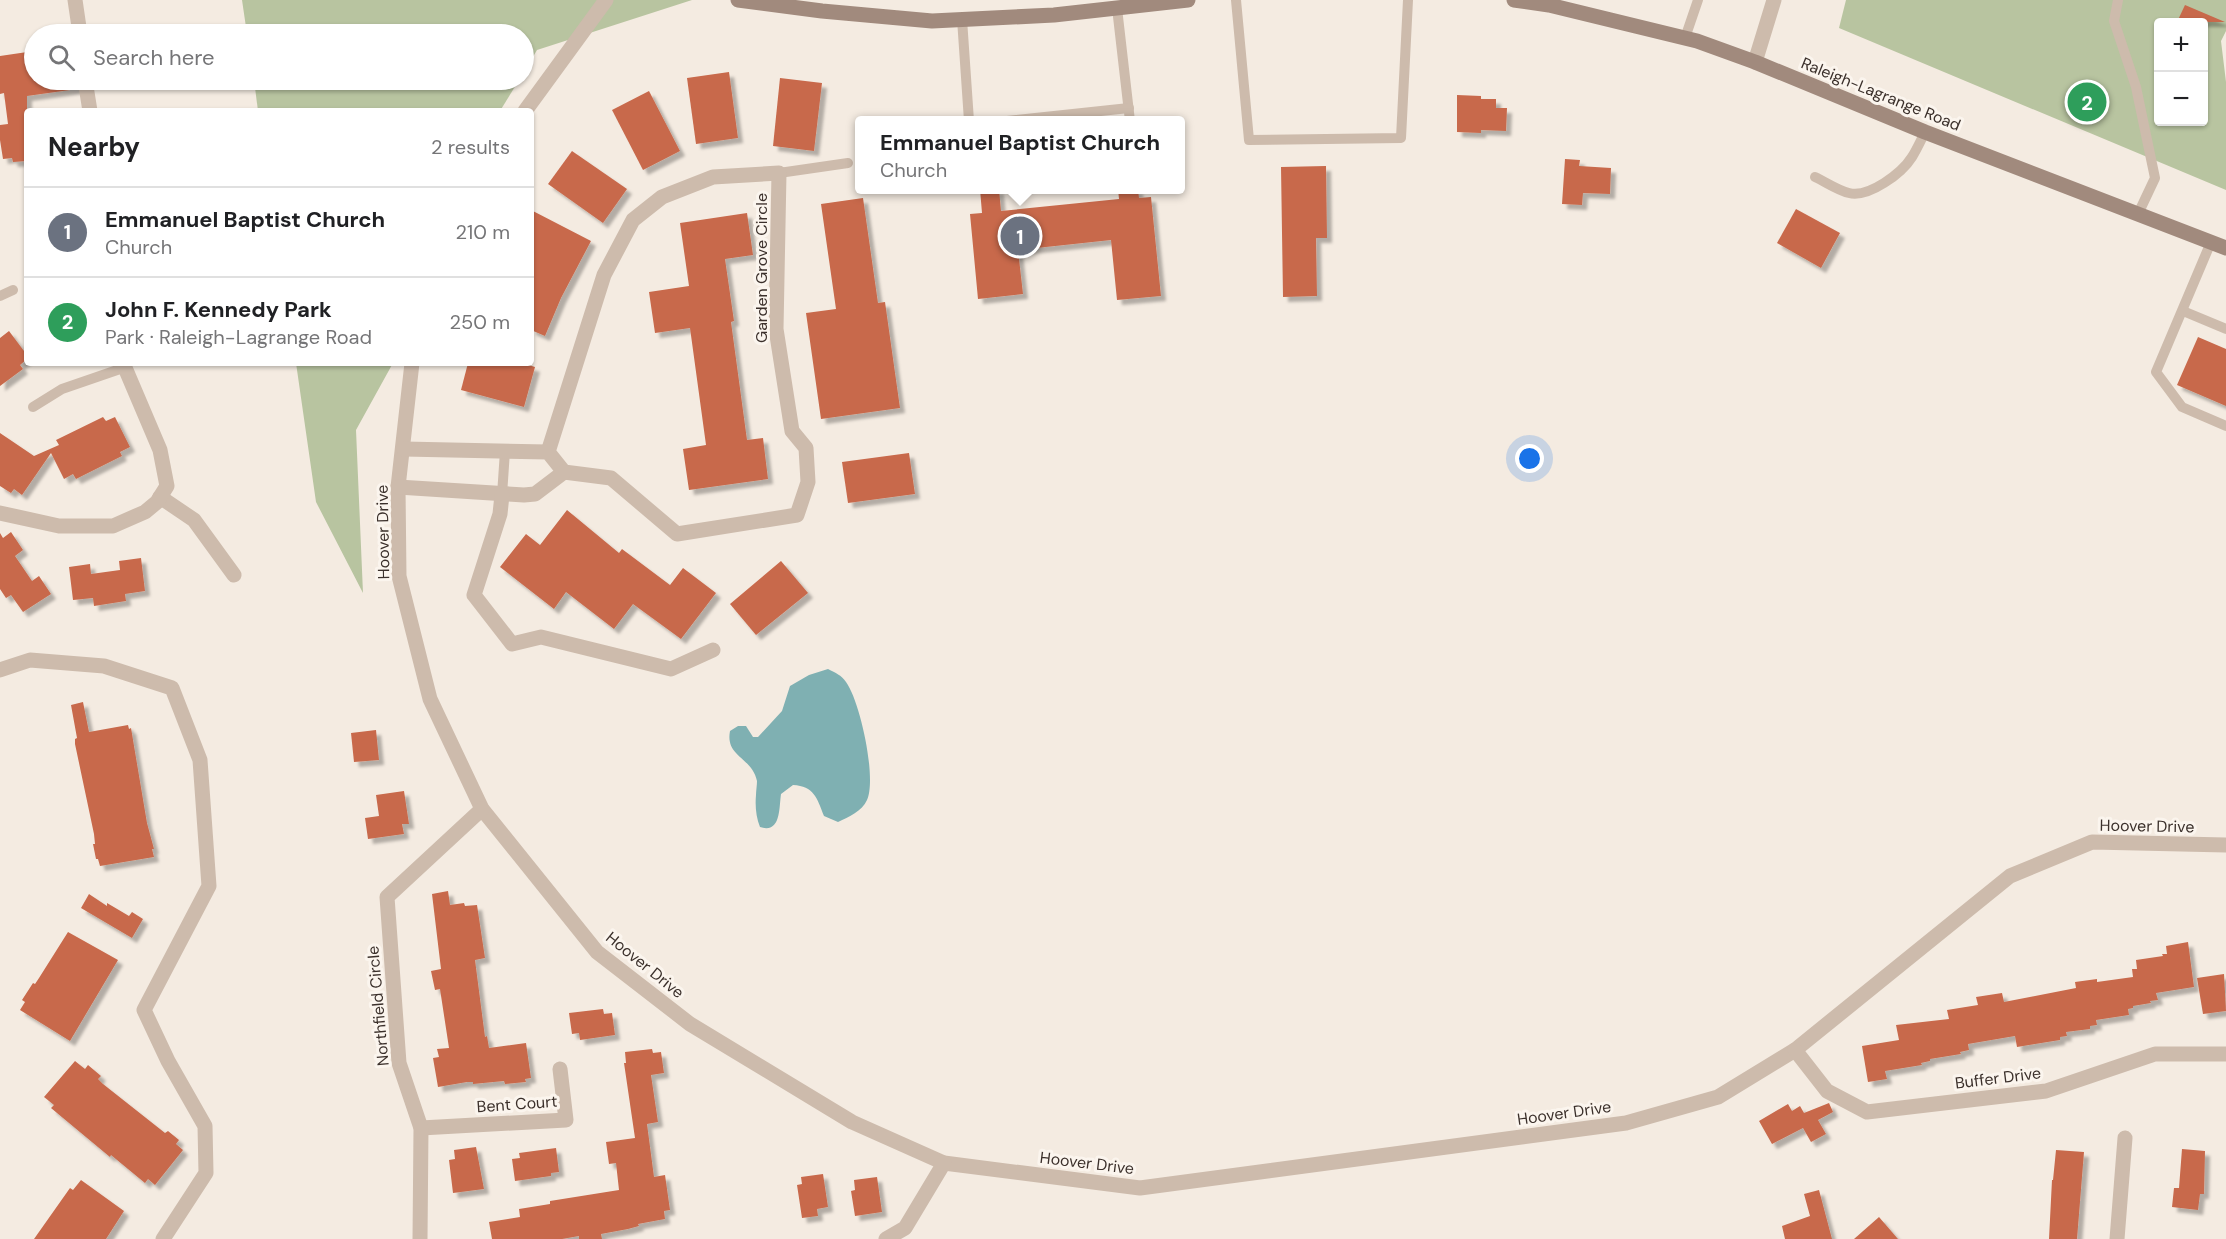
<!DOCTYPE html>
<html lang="en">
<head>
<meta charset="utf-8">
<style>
  :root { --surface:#fff; --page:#f2f2f2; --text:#202124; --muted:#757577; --line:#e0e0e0; --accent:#0f766e }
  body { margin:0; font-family:"DM Sans",sans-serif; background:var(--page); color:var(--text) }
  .controls { position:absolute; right:18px; top:18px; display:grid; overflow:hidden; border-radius:6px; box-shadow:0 2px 4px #0004 }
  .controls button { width:54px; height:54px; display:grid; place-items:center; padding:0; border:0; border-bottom:2px solid var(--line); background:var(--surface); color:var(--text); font:30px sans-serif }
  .you { position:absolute; left:1530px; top:459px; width:21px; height:21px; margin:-15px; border:4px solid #fff; border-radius:50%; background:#1a73e8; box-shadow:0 0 0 9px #1a73e833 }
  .badge { display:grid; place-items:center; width:39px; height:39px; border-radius:50%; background:var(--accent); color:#fff; font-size:20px; font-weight:700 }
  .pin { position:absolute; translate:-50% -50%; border:3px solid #fff; box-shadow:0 2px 6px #0006 }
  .popup { position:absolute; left:855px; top:116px; width:330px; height:78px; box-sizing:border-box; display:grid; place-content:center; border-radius:6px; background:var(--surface); filter:drop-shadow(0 2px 4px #0005); font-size:20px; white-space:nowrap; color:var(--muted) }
  .popup b { font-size:22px; color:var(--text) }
  .popup::after { content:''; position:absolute; left:50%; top:100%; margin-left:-12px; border:12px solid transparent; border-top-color:var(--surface) }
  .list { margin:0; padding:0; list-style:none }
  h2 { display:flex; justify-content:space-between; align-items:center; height:78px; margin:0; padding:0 24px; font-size:26px }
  h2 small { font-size:20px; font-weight:400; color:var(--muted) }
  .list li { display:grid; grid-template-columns:39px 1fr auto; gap:18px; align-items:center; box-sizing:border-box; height:90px; padding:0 24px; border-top:2px solid var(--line) }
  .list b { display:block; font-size:22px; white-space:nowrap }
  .list p { margin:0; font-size:20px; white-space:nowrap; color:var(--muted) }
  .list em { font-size:20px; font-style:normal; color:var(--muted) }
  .icon { flex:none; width:33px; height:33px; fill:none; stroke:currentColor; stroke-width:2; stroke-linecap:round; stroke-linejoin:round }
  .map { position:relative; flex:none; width:2226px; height:1239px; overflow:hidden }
  .search { position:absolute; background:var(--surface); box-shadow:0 2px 4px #0004; left:24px; top:24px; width:510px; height:66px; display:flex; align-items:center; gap:15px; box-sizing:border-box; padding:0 21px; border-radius:33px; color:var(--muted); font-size:22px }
  .panel { position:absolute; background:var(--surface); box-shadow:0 2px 4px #0004; left:24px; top:108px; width:510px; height:258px; border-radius:6px }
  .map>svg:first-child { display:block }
</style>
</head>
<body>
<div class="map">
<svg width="2226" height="1239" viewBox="0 0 2226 1239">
  <defs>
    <filter id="shadow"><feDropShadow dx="5" dy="5" stdDeviation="1.5" flood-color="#0004"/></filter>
  </defs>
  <rect width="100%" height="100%" fill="#f4ebe1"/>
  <g fill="#b8c4a0" fill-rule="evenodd">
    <path d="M 242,0 L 692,0 L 537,50 L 524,72 L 524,34 L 247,34 Z"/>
    <path d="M 1846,0 L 2226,0 L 2226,31 L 2221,41 L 2226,82 L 2226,190 L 1839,28 ZM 2158,22 L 2204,22 L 2204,122 L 2158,122 Z"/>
    <path d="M 254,80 L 519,80 L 500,111 L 258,111 Z"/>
    <path d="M 296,363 L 393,363 L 356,430 L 363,593 L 316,502 Z"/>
  </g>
  <path fill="#7fb0b2" d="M 828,669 C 836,673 841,675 846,682 C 860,701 877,778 867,800 C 862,811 849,817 838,822 L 824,816 C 817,798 814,786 793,785 L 781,794 C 779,808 781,834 760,827 C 756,817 755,806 756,795 C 756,791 757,785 757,781 C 752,757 725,757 730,731 L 738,726 L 746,726 L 753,737 L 758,737 L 782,711 L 790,686 L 809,675 Z"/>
  <g fill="#c8694b" filter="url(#shadow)">
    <path d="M 2185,5 L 2225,22 L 2177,22 Z"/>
    <path d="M 34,51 L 34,80 L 76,80 L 77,89 L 27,96 L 27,161 L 13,162 L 12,158 L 3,159 L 0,140 L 0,125 L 8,124 L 4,93 L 0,94 L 0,56 Z"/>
    <path d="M 729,72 L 738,138 L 696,144 L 687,78 Z"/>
    <path d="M 780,78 L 822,83 L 814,151 L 773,146 Z"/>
    <path d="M 649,91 L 680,151 L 643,170 L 612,110 Z"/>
    <path d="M 1457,95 L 1481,96 L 1481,99 L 1496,99 L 1496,108 L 1507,108 L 1506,131 L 1481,130 L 1481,133 L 1457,132 Z"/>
    <path d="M 572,151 L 627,189 L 603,223 L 548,184 Z"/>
    <path d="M 1565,159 L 1580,160 L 1579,166 L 1611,168 L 1610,194 L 1583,193 L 1582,205 L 1562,204 Z"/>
    <path d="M 1326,166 L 1327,238 L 1316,238 L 1317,296 L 1283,297 L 1281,167 Z"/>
    <path d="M 980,189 L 999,189 L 1001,211 L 1119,199 L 1118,189 L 1138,189 L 1139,198 L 1151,197 L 1161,296 L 1117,300 L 1111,240 L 1018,250 L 1023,294 L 978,299 L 970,214 L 982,213 Z"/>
    <path d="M 863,198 L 878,303 L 885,302 L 900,408 L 821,419 L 806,313 L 836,309 L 821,204 Z"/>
    <path d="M 1796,209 L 1840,233 L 1821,268 L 1777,243 Z"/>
    <path d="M 531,210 L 591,241 L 561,298 L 545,336 L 531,330 Z"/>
    <path d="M 747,213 L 753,255 L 725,259 L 734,321 L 731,322 L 747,440 L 763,438 L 768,479 L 689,490 L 683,449 L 706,445 L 690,328 L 655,333 L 649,292 L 689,286 L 680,223 Z"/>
    <path d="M 9,331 L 27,355 L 27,359 L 20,365 L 23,369 L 0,386 L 0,338 Z"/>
    <path d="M 2198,337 L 2226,349 L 2226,406 L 2177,385 Z"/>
    <path d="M 468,363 L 522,363 L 535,367 L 524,407 L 461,390 Z"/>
    <path d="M 103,417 L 106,421 L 115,417 L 130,447 L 120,452 L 122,456 L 76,479 L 73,474 L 64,479 L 51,453 L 22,495 L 14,489 L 11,493 L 0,486 L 0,433 L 34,456 L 59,445 L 56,440 Z"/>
    <path d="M 909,453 L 915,494 L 848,503 L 842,462 Z"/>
    <path d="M 567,510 L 619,553 L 622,549 L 670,585 L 683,568 L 716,593 L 681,639 L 633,604 L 614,629 L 566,592 L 554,609 L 500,567 L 526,534 L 540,545 Z"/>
    <path d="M 11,532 L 23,550 L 15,556 L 32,581 L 39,576 L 51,594 L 23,612 L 11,595 L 6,598 L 0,589 L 0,533 L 3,538 Z"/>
    <path d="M 141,558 L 145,591 L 125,594 L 126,601 L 94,606 L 93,598 L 73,600 L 69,567 L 90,564 L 91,574 L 120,570 L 119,561 Z"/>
    <path d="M 781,561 L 808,593 L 756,635 L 730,604 Z"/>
    <path d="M 83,702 L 89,732 L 128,725 L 129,729 L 131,728 L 147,823 L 154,849 L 152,849 L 154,857 L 100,866 L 98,859 L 96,859 L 93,844 L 95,844 L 94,834 L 75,744 L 75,739 L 77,738 L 71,705 Z"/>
    <path d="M 376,730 L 379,760 L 354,762 L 351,733 Z"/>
    <path d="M 404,791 L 409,824 L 402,824 L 404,834 L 368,839 L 365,818 L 379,816 L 376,795 Z"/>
    <path d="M 448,891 L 450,905 L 464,903 L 465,906 L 477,905 L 485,958 L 475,960 L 485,1037 L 487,1036 L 489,1048 L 526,1043 L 531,1078 L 525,1079 L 526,1082 L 505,1084 L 504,1081 L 473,1084 L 473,1082 L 467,1082 L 438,1087 L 433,1058 L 439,1057 L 437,1049 L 449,1048 L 440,989 L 435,990 L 431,971 L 441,969 L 432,894 Z"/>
    <path d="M 89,894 L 107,906 L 107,903 L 129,916 L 132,912 L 143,919 L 132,938 L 81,908 Z"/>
    <path d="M 68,932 L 118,960 L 70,1041 L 20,1010 L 25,1002 L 22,1000 L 33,983 L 35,984 L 39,978 Z"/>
    <path d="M 2188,942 L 2194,987 L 2156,993 L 2158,1000 L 2150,1001 L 2151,1003 L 2133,1006 L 2133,1008 L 2128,1009 L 2129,1015 L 2096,1020 L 2097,1025 L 2090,1026 L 2090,1029 L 2066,1032 L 2067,1036 L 2060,1037 L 2060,1040 L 2017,1047 L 2015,1036 L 1968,1044 L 1969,1050 L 1960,1052 L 1961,1054 L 1930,1059 L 1930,1061 L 1921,1063 L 1922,1065 L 1885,1071 L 1887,1079 L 1868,1082 L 1862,1046 L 1899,1040 L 1896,1025 L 1949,1019 L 1947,1010 L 1978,1005 L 1976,997 L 2002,993 L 2004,1002 L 2076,988 L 2075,982 L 2097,979 L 2097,982 L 2133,977 L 2132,969 L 2137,969 L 2136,960 L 2163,956 L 2162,954 L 2167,954 L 2166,946 Z"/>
    <path d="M 2224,974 L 2226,1011 L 2203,1014 L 2197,978 Z"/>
    <path d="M 603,1009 L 604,1014 L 612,1013 L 615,1035 L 580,1040 L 579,1033 L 572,1034 L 569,1013 Z"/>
    <path d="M 652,1049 L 653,1053 L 661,1052 L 664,1073 L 651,1075 L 658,1122 L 647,1124 L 654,1177 L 665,1175 L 670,1210 L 664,1211 L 665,1219 L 638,1224 L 639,1226 L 628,1229 L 601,1234 L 602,1239 L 579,1239 L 579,1236 L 562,1239 L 492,1239 L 489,1222 L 520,1217 L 519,1209 L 550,1204 L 550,1201 L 619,1190 L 616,1163 L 609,1164 L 606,1142 L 635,1138 L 624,1063 L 626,1063 L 625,1052 Z"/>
    <path d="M 75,1061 L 85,1069 L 88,1065 L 101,1076 L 98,1079 L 103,1084 L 165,1133 L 168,1131 L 179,1140 L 176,1144 L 183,1150 L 155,1185 L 148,1179 L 145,1183 L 111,1155 L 110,1157 L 51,1108 L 54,1105 L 44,1097 Z"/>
    <path d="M 1829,1103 L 1833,1112 L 1818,1120 L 1826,1134 L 1811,1142 L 1803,1128 L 1772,1144 L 1759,1121 L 1788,1104 L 1792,1111 L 1800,1106 L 1804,1113 Z"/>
    <path d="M 476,1147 L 484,1189 L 453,1193 L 449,1160 L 455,1159 L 454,1150 Z"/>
    <path d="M 556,1148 L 559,1172 L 551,1173 L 551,1176 L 515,1181 L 512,1159 L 520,1158 L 519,1153 Z"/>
    <path d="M 2182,1149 L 2205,1151 L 2204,1194 L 2200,1194 L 2198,1210 L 2172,1207 L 2174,1188 L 2179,1188 Z"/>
    <path d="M 2056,1150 L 2084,1152 L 2077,1239 L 2049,1239 L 2052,1180 L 2053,1180 Z"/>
    <path d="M 823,1174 L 828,1207 L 817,1209 L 818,1216 L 802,1218 L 797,1185 L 802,1184 L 801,1177 Z"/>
    <path d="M 877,1177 L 882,1212 L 855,1216 L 851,1191 L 855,1190 L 854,1180 Z"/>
    <path d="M 81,1180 L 124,1211 L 106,1239 L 34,1239 L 70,1188 L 73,1190 Z"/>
    <path d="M 1819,1190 L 1832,1239 L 1785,1239 L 1782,1226 L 1810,1216 L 1804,1194 Z"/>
    <path d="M 1879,1217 L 1898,1239 L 1854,1239 Z"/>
  </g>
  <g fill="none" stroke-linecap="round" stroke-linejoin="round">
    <g stroke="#cdbbac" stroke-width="10">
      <path d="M 1236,0 L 1249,140 L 1401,138 L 1408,0"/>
      <path d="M 2118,0 L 2114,21 L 2136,87 L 2155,178 L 2138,214"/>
      <path d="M 1117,8 L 1130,121"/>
      <path d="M 962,19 L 969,121"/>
      <path d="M 1685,38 L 1698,0"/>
      <path d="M 1007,121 L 1129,108"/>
      <path d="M 779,173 L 848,163"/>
      <path d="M 1815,177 C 1826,182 1837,190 1849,193 C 1869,198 1902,173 1912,157 C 1917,149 1921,140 1925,132"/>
      <path d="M 2211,242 L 2156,372 L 2182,407 L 2226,426"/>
      <path d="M 0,296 L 13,290"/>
      <path d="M 2183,311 L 2226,329"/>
      <path d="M 33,407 L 62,389 L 123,368"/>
      <path d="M 502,495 L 505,451"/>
    </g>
    <g stroke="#cdbbac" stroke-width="15">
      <path d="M 75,0 L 80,34"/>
      <path d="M 1755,62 L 1774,0"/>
      <path d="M 85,80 L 90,111"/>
      <path d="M 525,111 L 606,0"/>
      <path d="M 412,363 L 398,487 L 399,576 L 430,699 L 482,809 L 597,952 L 690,1024 L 852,1122 L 944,1163 L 1140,1188 L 1626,1123 L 1718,1097 L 1795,1050 L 2010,876 L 2092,842 L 2226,845"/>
      <path d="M 404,449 L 548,452 L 604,275 L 633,220 L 662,197 L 713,177 L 779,173 L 776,329 L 792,431 L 806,448 L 808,482 L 797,515 L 677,534 L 611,478 L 564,472 L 548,452"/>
      <path d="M 398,487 L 524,495 L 535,494 L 564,472"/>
      <path d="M 502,495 L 500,514 L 474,595 L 512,644 L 541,637 L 671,669 L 713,650"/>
      <path d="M 160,497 L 194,520 L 234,575"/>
      <path d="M 0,513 L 59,526 L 113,526 L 145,512 L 157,502 L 167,486 L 160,450 L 123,363"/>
      <path d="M 0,670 L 30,660 L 104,666 L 172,688 L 200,760 L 209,886 L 144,1010 L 168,1061 L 205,1126 L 206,1173 L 163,1239"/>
      <path d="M 1795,1050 L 1827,1091 L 1867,1112 L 2046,1091 L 2155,1054 L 2226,1054"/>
      <path d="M 421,1128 L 566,1120 L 560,1069"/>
      <path d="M 420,1239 L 421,1128 L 399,1063 L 387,897 L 482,809"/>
      <path d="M 886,1239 L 905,1228 L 944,1163"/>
      <path d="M 2117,1239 L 2125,1138"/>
    </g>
    <g stroke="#a18a7d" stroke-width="15">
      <path d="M 738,0 L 822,11 L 932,21 L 1054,15 L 1188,0"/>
      <path d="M 1514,0 L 1549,5 L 1697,41 L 1755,62 L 1925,132 L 2226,248"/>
    </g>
  </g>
  <g text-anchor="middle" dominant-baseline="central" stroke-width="6" stroke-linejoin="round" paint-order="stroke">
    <g font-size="16" fill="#3b302b" stroke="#fbf5ee">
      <text transform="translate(1881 94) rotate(22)">Raleigh-Lagrange Road</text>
      <text transform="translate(761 268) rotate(-90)">Garden Grove Circle</text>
      <text transform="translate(383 532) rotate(-91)">Hoover Drive</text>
      <text transform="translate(2147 826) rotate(1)">Hoover Drive</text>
      <text transform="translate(645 965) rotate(39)">Hoover Drive</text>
      <text transform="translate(378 1006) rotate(-95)">Northfield Circle</text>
      <text transform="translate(1998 1078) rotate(-7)">Buffer Drive</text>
      <text transform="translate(517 1104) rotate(-4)">Bent Court</text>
      <text transform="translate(1564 1113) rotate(-8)">Hoover Drive</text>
      <text transform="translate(1087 1163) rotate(7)">Hoover Drive</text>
    </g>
  </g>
</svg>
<div class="controls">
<button>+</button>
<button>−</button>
</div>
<div class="you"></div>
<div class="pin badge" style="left:1020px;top:236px;background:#6b7280">1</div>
<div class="popup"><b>Emmanuel Baptist Church</b>Church</div>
<div class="pin badge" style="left:2087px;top:102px;background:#2e9e5b">2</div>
<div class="search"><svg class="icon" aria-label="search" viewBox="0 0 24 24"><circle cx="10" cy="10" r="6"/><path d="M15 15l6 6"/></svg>Search here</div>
<section class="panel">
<h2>Nearby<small>2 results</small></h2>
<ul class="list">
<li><span class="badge" style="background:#6b7280">1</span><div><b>Emmanuel Baptist Church</b><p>Church</p></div><em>210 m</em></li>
<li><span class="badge" style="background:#2e9e5b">2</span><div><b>John F. Kennedy Park</b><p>Park · Raleigh-Lagrange Road</p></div><em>250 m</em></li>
</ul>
</section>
</div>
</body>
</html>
